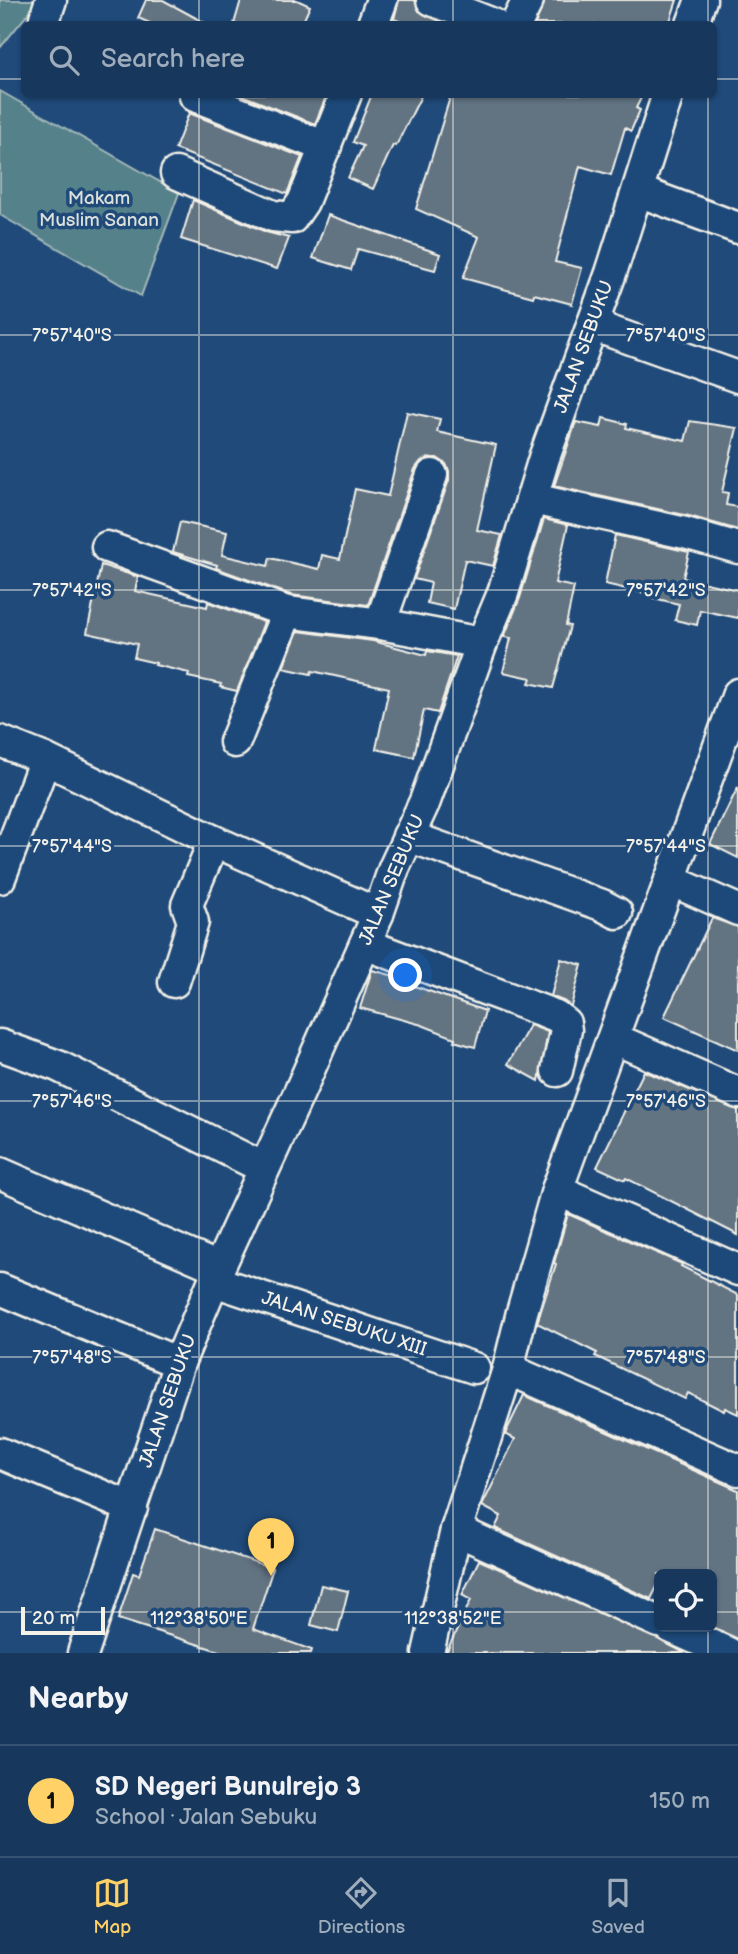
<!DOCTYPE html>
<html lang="en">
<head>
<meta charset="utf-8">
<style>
  :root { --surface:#17385c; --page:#244365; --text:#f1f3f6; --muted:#9eacbb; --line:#365272; --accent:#ffd166 }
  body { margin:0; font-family:"Balsamiq Sans",sans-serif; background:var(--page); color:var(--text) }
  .controls { position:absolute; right:21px; bottom:21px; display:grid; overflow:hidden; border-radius:10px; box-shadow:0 2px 5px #0004 }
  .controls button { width:63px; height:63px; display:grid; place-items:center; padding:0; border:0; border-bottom:2px solid var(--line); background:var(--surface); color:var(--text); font:35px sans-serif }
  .scale { position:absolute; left:21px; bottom:18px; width:84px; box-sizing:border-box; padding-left:7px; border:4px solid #f4f1e8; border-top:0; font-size:19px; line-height:24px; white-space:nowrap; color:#f4f1e8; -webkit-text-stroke:5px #1f4a7a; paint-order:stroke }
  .you { position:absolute; left:406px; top:976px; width:24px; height:24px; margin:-18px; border:5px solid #fff; border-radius:50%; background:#1a73e8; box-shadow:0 0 0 10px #1a73e833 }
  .badge { display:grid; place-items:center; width:46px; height:46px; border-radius:50%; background:var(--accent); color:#111; font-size:23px; font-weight:700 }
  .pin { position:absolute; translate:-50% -58px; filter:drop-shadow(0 2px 4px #0008) }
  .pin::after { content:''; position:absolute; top:37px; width:24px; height:21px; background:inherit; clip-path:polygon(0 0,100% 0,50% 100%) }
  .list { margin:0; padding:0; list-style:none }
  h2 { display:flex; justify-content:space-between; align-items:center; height:91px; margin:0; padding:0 28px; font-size:30px }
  h2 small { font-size:23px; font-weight:400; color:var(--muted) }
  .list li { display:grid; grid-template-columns:46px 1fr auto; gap:21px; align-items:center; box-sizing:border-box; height:112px; padding:0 28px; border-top:2px solid var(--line) }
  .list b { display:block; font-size:26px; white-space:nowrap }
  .list p { margin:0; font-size:23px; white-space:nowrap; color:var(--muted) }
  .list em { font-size:23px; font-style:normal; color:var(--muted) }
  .icon { flex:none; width:38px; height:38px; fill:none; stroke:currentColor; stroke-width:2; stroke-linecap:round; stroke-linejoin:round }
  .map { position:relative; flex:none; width:738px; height:1653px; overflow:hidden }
  .search { position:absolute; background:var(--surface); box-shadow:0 2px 5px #0004; left:21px; right:21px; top:21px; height:77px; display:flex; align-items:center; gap:18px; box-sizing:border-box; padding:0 24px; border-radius:10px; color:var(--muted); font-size:26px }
  .sheet { height:203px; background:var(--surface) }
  nav { display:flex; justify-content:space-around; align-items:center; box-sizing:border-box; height:98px; border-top:2px solid var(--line); background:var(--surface); font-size:19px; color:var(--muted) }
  nav a { display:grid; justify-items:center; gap:4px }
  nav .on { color:var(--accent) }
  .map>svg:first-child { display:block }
</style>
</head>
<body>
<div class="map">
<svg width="738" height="1653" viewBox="0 0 738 1653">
  <rect width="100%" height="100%" fill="#1f4a7a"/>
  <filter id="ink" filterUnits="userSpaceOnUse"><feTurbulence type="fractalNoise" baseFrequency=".0143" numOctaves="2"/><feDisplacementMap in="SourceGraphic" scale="14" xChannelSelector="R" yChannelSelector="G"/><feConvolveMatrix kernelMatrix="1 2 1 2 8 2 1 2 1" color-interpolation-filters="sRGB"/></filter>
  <g filter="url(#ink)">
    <g fill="#55818a" stroke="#a4b9b9" stroke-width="2">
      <path d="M 0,0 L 39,0 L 0,48 Z"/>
      <path d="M 0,91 L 179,193 L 141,296 L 0,215 Z"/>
    </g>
    <g fill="#627382" stroke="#f4f1e8" stroke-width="2">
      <path d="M 146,0 L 163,0 L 207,24 L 152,24 L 138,18 Z"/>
      <path d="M 241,0 L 297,0 L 310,6 L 302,24 L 234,24 Z"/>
      <path d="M 399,0 L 415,0 L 419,11 L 446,24 L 407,24 L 394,19 Z"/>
      <path d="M 545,0 L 677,0 L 669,24 L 535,24 Z"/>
      <path d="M 239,94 L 327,94 L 315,124 Z"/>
      <path d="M 372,94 L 422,94 L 396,146 L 393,145 L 373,189 L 348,178 L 363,146 L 353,142 Z"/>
      <path d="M 451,94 L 643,94 L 636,108 L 640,110 L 631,131 L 625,128 L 611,175 L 580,166 L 555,262 L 582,268 L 572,304 L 534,294 L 533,297 L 463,278 L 479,237 L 416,209 Z"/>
      <path d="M 189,113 L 302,157 L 287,194 L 175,149 Z"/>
      <path d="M 193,200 L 266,232 L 289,238 L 277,269 L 181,239 Z"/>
      <path d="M 328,215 L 440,254 L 435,270 L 358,249 L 351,270 L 313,258 Z"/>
      <path d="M 407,412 L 440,419 L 437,432 L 496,445 L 477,530 L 502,535 L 493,566 L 465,560 L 454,609 L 427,603 L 431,583 L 414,579 L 449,480 L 449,471 L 446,464 L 437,458 L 429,458 L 421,461 L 415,469 L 368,605 L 291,595 L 216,568 L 217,565 L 173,552 L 180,522 L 227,532 L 222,555 L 268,566 L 270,558 L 319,569 L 322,555 L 340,559 L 355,489 L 388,496 Z"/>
      <path d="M 603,418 L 627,424 L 626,428 L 685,441 L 690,421 L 737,428 L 722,492 L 728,493 L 726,505 L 738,507 L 738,530 L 689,516 L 554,486 L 576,422 L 601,427 Z"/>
      <path d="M 544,519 L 568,525 L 555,583 L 574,587 L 566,625 L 570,626 L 553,688 L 529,683 L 531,678 L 503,672 L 511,638 L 504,637 L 520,598 Z"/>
      <path d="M 615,535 L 689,552 L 683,578 L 738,590 L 738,618 L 700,610 L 697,625 L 675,620 L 679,604 L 653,598 L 653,595 L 605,584 Z"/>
      <path d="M 101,565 L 138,577 L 135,591 L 207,607 L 208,602 L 264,622 L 237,691 L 220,687 L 221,684 L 188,677 L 189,673 L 155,665 L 156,663 L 134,658 L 137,644 L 87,633 Z"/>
      <path d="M 298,631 L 373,641 L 426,655 L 427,651 L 457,656 L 438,713 L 424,710 L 414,757 L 376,749 L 389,688 L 312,671 L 311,674 L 283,668 Z"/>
      <path d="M 738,787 L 738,858 L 710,844 Z"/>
      <path d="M 712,918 L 738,927 L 738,1050 L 664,1017 Z"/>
      <path d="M 561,959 L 582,965 L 571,1006 L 551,996 Z"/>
      <path d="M 372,970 L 413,981 L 412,985 L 485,1011 L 475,1047 L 454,1041 L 455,1038 L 422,1025 L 360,1008 Z"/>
      <path d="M 530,1025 L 548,1032 L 539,1081 L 508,1064 Z"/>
      <path d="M 644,1071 L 738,1110 L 738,1235 L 626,1178 L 625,1180 L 597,1167 Z"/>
      <path d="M 568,1214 L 682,1264 L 681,1266 L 738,1295 L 738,1414 L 725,1408 L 724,1411 L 688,1393 L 685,1399 L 595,1356 L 597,1353 L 537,1323 L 556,1264 L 554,1263 Z"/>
      <path d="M 524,1395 L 738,1490 L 738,1639 L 712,1627 L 712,1574 L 659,1574 L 659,1583 L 651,1599 L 495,1528 L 501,1516 L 482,1506 L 515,1439 L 505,1434 Z"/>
      <path d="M 155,1529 L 273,1568 L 253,1629 L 312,1650 L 311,1653 L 225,1653 L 118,1619 L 133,1573 L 139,1575 Z"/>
      <path d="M 479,1560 L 658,1639 L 685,1653 L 446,1653 L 471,1600 L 462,1595 Z"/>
      <path d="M 321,1585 L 348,1591 L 338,1632 L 311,1625 Z"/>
    </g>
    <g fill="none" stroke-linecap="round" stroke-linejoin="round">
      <g stroke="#f4f1e8" stroke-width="35">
        <g id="street">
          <path d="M 432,0 L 493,24"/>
          <path d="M 45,18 L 51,0"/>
          <path d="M 373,24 L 382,0"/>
          <path d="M 516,24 L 528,0"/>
          <path d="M 692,24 L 701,0"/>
          <path d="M 195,96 L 326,147"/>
          <path d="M 176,173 L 273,216 L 292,218 L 303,202 L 346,94"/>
          <path d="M 638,191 L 738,228"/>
          <path d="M 592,325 L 738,377"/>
          <path d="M 533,499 L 685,533 L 738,548"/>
          <path d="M 107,547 L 287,612 L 380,624 L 482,643"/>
          <path d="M 380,624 L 432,475"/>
          <path d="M 0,741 L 45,759 L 214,841 L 378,914"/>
          <path d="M 235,742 L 287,612"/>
          <path d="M 408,836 L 602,905 L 617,913"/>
          <path d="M 0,878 L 45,759"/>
          <path d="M 670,880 L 738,910"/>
          <path d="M 365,944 L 556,1016 L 565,1023 L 566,1030 L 557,1071"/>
          <path d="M 174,982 L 193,922 L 187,905 L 214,841"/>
          <path d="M 613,1038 L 738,1093"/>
          <path d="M 0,1045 L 58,1066 L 264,1168"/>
          <path d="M 0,1173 L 219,1268"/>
          <path d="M 557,1190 L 738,1270"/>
          <path d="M 214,1281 L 474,1368"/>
          <path d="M 0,1289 L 179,1363"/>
          <path d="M 508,1369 L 738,1470"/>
          <path d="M 0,1453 L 132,1508"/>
          <path d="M 456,1530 L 659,1622"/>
          <path d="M 670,1627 L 728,1653"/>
          <path d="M 83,1653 L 179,1363 L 219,1268 L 299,1093 L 378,914 L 394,868 L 425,801 L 482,643 L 503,593 L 544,458 L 611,273 L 668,94"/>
          <path d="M 428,1653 L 456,1530 L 508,1369 L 522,1312 L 557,1190 L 738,694"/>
        </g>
      </g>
      <use href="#street" stroke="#1f4a7a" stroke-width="30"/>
    </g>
  </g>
  <path fill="none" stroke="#f4f1e8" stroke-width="2" stroke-opacity="0.45" d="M 199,0 L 199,24M 453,0 L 453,24M 708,0 L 708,24M 0,79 L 24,79M 714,79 L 738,79M 199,94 L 199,1653M 453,94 L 453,1653M 708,94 L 708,1574M 0,335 L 738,335M 0,590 L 738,590M 0,846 L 738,846M 0,1101 L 738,1101M 0,1357 L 738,1357M 0,1612 L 659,1612M 712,1612 L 738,1612M 708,1627 L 708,1653"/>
  <g text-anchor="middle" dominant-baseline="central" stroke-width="7" stroke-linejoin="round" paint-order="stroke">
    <g font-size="19" fill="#dce0da" stroke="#1f4a7a">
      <text x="99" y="198">Makam<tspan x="99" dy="22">Muslim Sanan</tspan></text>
    </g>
    <g font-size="19" fill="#f4f1e8" stroke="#1f4a7a">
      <text transform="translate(584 347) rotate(-70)">JALAN SEBUKU</text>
      <text transform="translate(392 880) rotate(-67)">JALAN SEBUKU</text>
      <text transform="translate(344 1324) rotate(18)">JALAN SEBUKU XIII</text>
      <text transform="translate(168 1401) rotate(-71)">JALAN SEBUKU</text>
    </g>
  </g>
  <g font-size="18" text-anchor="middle" fill="#f4f1e8" stroke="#1f4a7a" stroke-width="7" stroke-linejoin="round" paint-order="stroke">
    <text x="72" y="341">7°57'40"S</text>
    <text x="666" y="341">7°57'40"S</text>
    <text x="72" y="596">7°57'42"S</text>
    <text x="666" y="596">7°57'42"S</text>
    <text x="72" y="852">7°57'44"S</text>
    <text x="666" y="852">7°57'44"S</text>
    <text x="72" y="1107">7°57'46"S</text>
    <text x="666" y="1107">7°57'46"S</text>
    <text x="72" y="1363">7°57'48"S</text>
    <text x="666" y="1363">7°57'48"S</text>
    <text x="199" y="1624">112°38'50"E</text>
    <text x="453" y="1624">112°38'52"E</text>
  </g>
</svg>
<div class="controls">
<button><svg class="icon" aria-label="locate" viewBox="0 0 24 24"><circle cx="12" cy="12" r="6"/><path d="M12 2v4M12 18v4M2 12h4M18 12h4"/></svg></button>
</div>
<div class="scale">20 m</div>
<div class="you"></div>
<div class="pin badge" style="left:271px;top:1576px">1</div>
<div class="search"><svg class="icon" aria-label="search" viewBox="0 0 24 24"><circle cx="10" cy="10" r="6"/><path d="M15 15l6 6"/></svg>Search here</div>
</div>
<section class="sheet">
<h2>Nearby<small></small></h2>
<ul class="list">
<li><span class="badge">1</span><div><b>SD Negeri Bunulrejo 3</b><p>School · Jalan Sebuku</p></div><em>150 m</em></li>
</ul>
</section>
<nav>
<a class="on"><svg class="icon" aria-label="map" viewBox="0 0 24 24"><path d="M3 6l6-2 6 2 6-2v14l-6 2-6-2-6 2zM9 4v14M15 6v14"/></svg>Map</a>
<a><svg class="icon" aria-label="directions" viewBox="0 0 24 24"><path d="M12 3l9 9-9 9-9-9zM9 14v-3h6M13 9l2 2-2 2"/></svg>Directions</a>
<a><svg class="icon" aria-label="saved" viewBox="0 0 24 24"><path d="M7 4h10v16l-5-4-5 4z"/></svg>Saved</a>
</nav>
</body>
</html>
